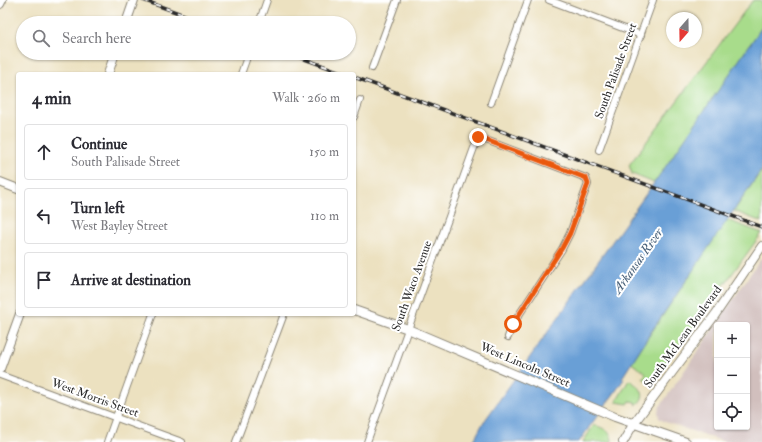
<!DOCTYPE html>
<html lang="en">
<head>
<meta charset="utf-8">
<style>
  :root { --surface:#fff; --page:#f2f2f3; --text:#2b2b33; --muted:#7c7c81; --line:#e1e1e2 }
  body { margin:0; font-family:"IM FELL Double Pica",serif; background:var(--page); color:var(--text) }
  .controls { position:absolute; right:12px; bottom:12px; display:grid; overflow:hidden; border-radius:4px; box-shadow:0 1px 3px #0004 }
  .controls button { width:36px; height:36px; display:grid; place-items:center; padding:0; border:0; border-bottom:1px solid var(--line); background:var(--surface); color:var(--text); font:20px sans-serif }
  .compass { position:absolute; left:666px; top:12px; width:36px; height:36px; border-radius:50%; background:var(--surface); box-shadow:0 1px 3px #0004; rotate:200deg }
  .stop { position:absolute; width:12px; height:12px; margin:-9px; border:3px solid #ea580c; border-radius:50%; background:#fff }
  .stop.end { background:#ea580c; border-color:#fff; box-shadow:0 1px 4px #0008 }
  .list { margin:0; padding:0; list-style:none }
  h2 { display:flex; justify-content:space-between; align-items:center; height:52px; margin:0; padding:0 16px; font-size:17px }
  h2 small { font-size:13px; font-weight:400; color:var(--muted) }
  .list li { display:grid; grid-template-columns:26px 1fr auto; gap:12px; align-items:center; box-sizing:border-box; height:56px; margin:0 8px 8px; padding:0 8px; border:1px solid var(--line); border-radius:4px }
  .list b { display:block; font-size:15px; white-space:nowrap }
  .list p { margin:0; font-size:13px; white-space:nowrap; color:var(--muted) }
  .list em { font-size:13px; font-style:normal; color:var(--muted) }
  .icon { flex:none; width:22px; height:22px; fill:none; stroke:currentColor; stroke-width:2; stroke-linecap:round; stroke-linejoin:round }
  .map { position:relative; flex:none; width:762px; height:442px; overflow:hidden }
  .search { position:absolute; background:var(--surface); box-shadow:0 1px 3px #0004; left:16px; top:16px; width:340px; height:44px; display:flex; align-items:center; gap:10px; box-sizing:border-box; padding:0 14px; border-radius:22px; color:var(--muted); font-size:15px }
  .panel { position:absolute; background:var(--surface); box-shadow:0 1px 3px #0004; left:16px; top:72px; width:340px; height:244px; border-radius:4px }
  .map>svg:first-child { display:block }
</style>
</head>
<body>
<div class="map">
<svg width="762" height="442" viewBox="0 0 762 442">
  <rect width="100%" height="100%" fill="#fff"/>
  <filter id="ink" filterUnits="userSpaceOnUse"><feTurbulence type="fractalNoise" baseFrequency=".025" numOctaves="2"/><feDisplacementMap in="SourceGraphic" scale="8" xChannelSelector="R" yChannelSelector="G"/><feConvolveMatrix kernelMatrix="1 2 1 2 8 2 1 2 1" color-interpolation-filters="sRGB"/></filter>
  <filter id="wash" filterUnits="userSpaceOnUse"><feTurbulence type="fractalNoise" baseFrequency=".012" numOctaves="4" result="noise"/><feDisplacementMap in="SourceGraphic" scale="16" xChannelSelector="R" yChannelSelector="G"/><feGaussianBlur stdDeviation="0.9" result="paint"/><feColorMatrix in="noise" values="0 0 0 0 0 0 0 0 0 0 0 0 0 0 0 0 0 1.4 0 .05"/><feComposite in="paint" operator="in"/></filter>
  <g filter="url(#wash)">
    <rect width="100%" height="100%" fill="#ece1c0"/>
    <path fill="#d1bfbd" fill-rule="evenodd" d="M 762,257 L 762,442 L 725,442 L 665,422 L 659,418 L 658,413 L 659,408 ZM 717,325 L 747,325 L 747,427 L 717,427 Z"/>
    <g fill="#a8dc8b" stroke="#6a845b">
      <path d="M 753,0 L 762,0 L 762,27 L 666,166 L 654,183 L 632,174 L 629,165 Z"/>
      <path d="M 762,170 L 762,222 L 734,211 Z"/>
      <path d="M 727,220 L 762,233 L 655,379 L 647,381 L 643,378 L 646,373 L 631,363 Z"/>
      <path d="M 629,380 C 639,386 650,395 636,405 L 635,402 L 630,401 L 628,404 L 616,402 Z"/>
      <path d="M 594,425 C 603,428 612,431 612,442 L 583,442 Z"/>
    </g>
    <path fill="#699fd6" stroke="#4a6580" d="M 762,27 L 762,169 L 651,332 L 622,378 L 624,379 C 610,401 593,420 579,442 L 473,442 L 483,423 L 666,166 Z"/>
  </g>
  <g filter="url(#ink)">
    <g fill="none" stroke-linecap="round" stroke-linejoin="round">
      <g stroke="#8c8676" stroke-width="8">
        <g id="street">
          <path d="M 549,0 L 641,35"/>
          <path d="M 259,23 L 267,0"/>
          <path d="M 372,68 L 397,0"/>
          <path d="M 241,74 L 246,60"/>
          <path d="M 491,103 L 528,0"/>
          <path d="M 354,117 L 360,100"/>
          <path d="M 599,150 L 653,0"/>
          <path d="M 0,375 L 182,442"/>
          <path d="M 107,442 L 153,314"/>
          <path d="M 236,442 L 284,314"/>
          <path d="M 367,442 L 478,137 L 586,178 L 588,184 L 570,233 L 562,249 L 513,324 L 508,337"/>
        </g>
      </g>
      <g stroke="#8c8676" stroke-width="10">
        <g id="secondary">
          <path d="M 0,4 L 2,0"/>
          <path d="M 126,23 L 134,0"/>
          <path d="M 108,74 L 115,53"/>
          <path d="M 0,182 L 18,189"/>
          <path d="M 354,310 L 408,329 L 615,417 L 686,442"/>
          <path d="M 0,369 L 20,314"/>
          <path d="M 623,442 L 634,423 L 715,315 L 762,246"/>
        </g>
      </g>
      <use href="#street" stroke="#fff" stroke-width="6"/>
      <use href="#secondary" stroke="#fff" stroke-width="8"/>
      <g stroke="#2b2b2b" stroke-width="3.5">
        <g id="rail">
          <path d="M 143,0 L 206,23"/>
          <path d="M 288,53 L 346,74"/>
          <path d="M 354,77 L 762,227"/>
        </g>
      </g>
      <use href="#rail" stroke="#fff" stroke-width="2" stroke-dasharray="6" stroke-linecap="butt"/>
    </g>
  </g>
  <g fill="none" stroke-linecap="round" stroke-linejoin="round" filter="url(#ink)">
    <path stroke="#ea580c" stroke-width="5" d="M 478,137 L 586,178 L 588,184 L 570,233 L 562,248 L 513,324"/>
  </g>
  <g text-anchor="middle" dominant-baseline="central" stroke-width="4" stroke-linejoin="round" paint-order="stroke">
    <g font-size="12" fill="#2b2b2b" stroke="#fff">
      <text transform="translate(616 71) rotate(-70)">South Palisade Street</text>
      <text transform="translate(412 286) rotate(-70)">South Waco Avenue</text>
      <text transform="translate(683 337) rotate(-54)">South McLean Boulevard</text>
      <text transform="translate(525 365) rotate(23)">West Lincoln Street</text>
      <text transform="translate(95 398) rotate(20)">West Morris Street</text>
    </g>
    <g font-size="13" font-style="italic" fill="#475f78" stroke="#fff">
      <text transform="translate(638 261) rotate(-55)">Arkansas River</text>
    </g>
  </g>
</svg>
<div class="controls">
<button>+</button>
<button>−</button>
<button><svg class="icon" aria-label="locate" viewBox="0 0 24 24"><circle cx="12" cy="12" r="6"/><path d="M12 2v4M12 18v4M2 12h4M18 12h4"/></svg></button>
</div>
<svg class="compass" viewBox="-18 -18 36 36"><path d="M0-13l5 13h-10z" fill="#e53935"/><path d="M0 13l5-13h-10z" fill="#7c7c81"/></svg>
<div class="stop" style="left:513px;top:324px"></div>
<div class="stop end" style="left:478px;top:137px"></div>
<div class="search"><svg class="icon" aria-label="search" viewBox="0 0 24 24"><circle cx="10" cy="10" r="6"/><path d="M15 15l6 6"/></svg>Search here</div>
<section class="panel">
<h2>4 min<small>Walk · 260 m</small></h2>
<ul class="list">
<li><svg class="icon" aria-label="ahead" viewBox="0 0 24 24"><path d="M12 20V5M6 11l6-6 6 6"/></svg><div><b>Continue</b><p>South Palisade Street</p></div><em>150 m</em></li>
<li><svg class="icon" aria-label="left" viewBox="0 0 24 24"><path d="M17 20v-9H6M10 6l-5 5 5 5"/></svg><div><b>Turn left</b><p>West Bayley Street</p></div><em>110 m</em></li>
<li><svg class="icon" aria-label="arrive" viewBox="0 0 24 24"><path d="M6 21V4h12l-3 4 3 4H6"/></svg><div><b>Arrive at destination</b></div></li>
</ul>
</section>
</div>
</body>
</html>
